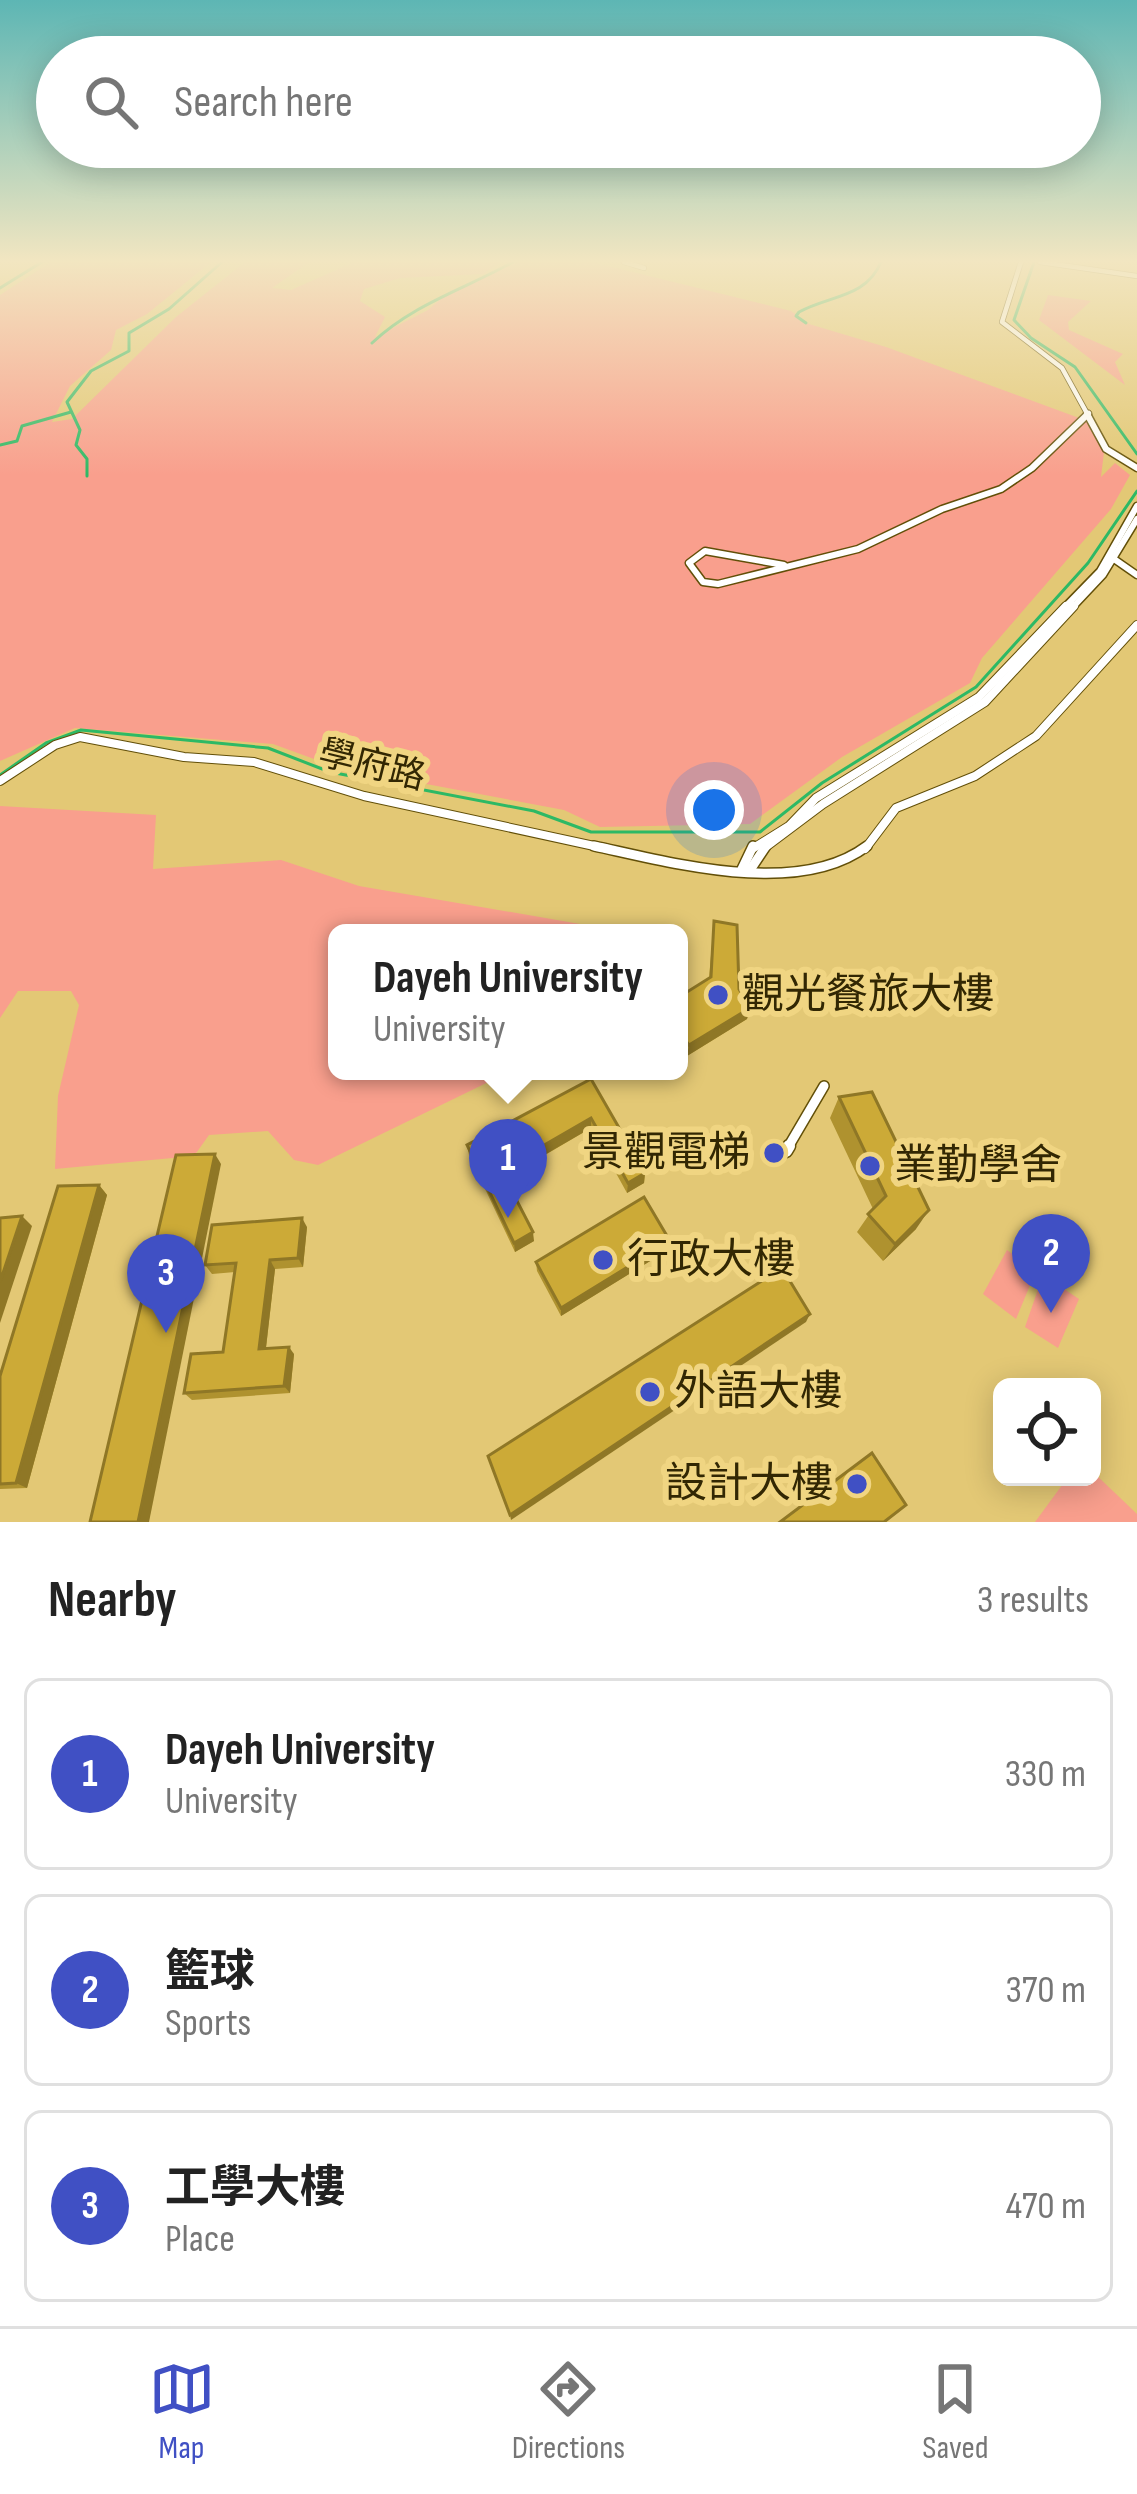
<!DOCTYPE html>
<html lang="en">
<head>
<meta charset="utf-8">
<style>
  :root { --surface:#fff; --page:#f2f2f2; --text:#222; --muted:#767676; --line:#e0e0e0; --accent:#4050c4 }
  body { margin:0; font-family:"Sofia Sans Condensed","Noto Sans TC",sans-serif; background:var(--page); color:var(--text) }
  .controls { position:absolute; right:36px; bottom:36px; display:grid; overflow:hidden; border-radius:18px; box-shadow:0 6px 30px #0003 }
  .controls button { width:108px; height:108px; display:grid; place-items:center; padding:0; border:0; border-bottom:3px solid var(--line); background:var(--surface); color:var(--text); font:60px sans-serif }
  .you { position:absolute; left:714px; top:810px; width:42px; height:42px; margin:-30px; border:9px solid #fff; border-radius:50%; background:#1a73e8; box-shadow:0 0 0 18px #1a73e833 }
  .badge { display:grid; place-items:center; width:78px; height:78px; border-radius:50%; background:var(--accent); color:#fff; font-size:39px; font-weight:700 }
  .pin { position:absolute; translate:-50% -99px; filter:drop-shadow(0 3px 6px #0008) }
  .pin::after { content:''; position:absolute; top:63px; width:42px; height:36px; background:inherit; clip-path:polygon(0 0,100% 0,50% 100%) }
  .popup { position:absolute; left:328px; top:924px; width:360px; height:156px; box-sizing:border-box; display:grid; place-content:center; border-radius:18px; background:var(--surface); filter:drop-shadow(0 3px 9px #0005); font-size:39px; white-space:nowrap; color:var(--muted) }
  .popup b { font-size:45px; color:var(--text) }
  .popup::after { content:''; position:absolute; left:50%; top:100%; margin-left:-24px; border:24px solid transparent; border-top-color:var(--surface) }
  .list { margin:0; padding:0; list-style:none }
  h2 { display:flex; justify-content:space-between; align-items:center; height:156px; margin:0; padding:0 48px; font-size:51px }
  h2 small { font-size:39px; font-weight:400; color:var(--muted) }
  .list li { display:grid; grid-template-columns:78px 1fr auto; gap:36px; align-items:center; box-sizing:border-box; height:192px; margin:0 24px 24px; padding:0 24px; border:3px solid var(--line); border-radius:18px }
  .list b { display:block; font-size:45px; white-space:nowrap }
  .list p { margin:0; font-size:39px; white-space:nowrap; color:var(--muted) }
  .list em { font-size:39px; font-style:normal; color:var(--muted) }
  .icon { flex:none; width:66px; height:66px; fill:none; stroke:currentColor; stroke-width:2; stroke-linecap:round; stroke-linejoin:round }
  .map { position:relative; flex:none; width:1137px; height:1522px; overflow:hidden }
  .search { position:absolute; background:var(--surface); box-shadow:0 6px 30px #0003; left:36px; right:36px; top:36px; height:132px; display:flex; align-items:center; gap:30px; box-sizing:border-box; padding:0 42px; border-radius:66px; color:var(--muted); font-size:45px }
  .sheet { height:804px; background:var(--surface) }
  nav { display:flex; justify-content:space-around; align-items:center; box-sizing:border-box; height:168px; border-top:3px solid var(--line); background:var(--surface); font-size:33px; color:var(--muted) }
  nav a { display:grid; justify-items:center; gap:6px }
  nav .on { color:var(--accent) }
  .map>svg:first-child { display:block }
</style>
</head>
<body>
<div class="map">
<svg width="1137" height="1522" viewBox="0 0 1137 1522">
  <rect width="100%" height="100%" fill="#e3c875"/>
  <g fill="#f99f8d">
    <path d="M 51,262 L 211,262 L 147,314 L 116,330 L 111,350 L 70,386 L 52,422 L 72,419 L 176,317 L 245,262 L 309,262 L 272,288 L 291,290 L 354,262 L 500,262 L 483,274 L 400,278 L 364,289 L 360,301 L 385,317 L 375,337 L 428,310 L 449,292 L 518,262 L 592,262 L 791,311 L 809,324 L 886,347 L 1090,422 L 1104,452 L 1101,477 L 1115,463 L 1130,475 L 1111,509 L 982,658 L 970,683 L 842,757 L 750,824 L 600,827 L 564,810 L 336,767 L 273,744 L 75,728 L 0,761 L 0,295 Z"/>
    <path d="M 1048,295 L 1091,301 L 1068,322 L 1069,330 L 1123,354 L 1115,362 L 1125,385 L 1039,320 Z"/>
    <path d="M 0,806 L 156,815 L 153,869 L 281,860 L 359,886 L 580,924 L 579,933 L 337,933 L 337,1071 L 511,1071 L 318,1165 L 294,1160 L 268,1131 L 209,1135 L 194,1156 L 55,1169 L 58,1096 L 79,1005 L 71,991 L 18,991 L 0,1018 Z"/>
    <path d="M 1007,1250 L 1036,1271 L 1016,1319 L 983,1294 Z"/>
    <path d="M 1043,1275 L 1079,1299 L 1058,1348 L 1025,1327 Z"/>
    <path d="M 1092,1471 L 1137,1514 L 1137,1522 L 1035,1522 L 1068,1477 L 1092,1477 Z"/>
  </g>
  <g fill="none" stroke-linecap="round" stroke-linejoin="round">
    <g stroke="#2db965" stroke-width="3">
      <path d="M 1034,262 L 1014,320 L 1031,338 L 1075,367 L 1137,454"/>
      <path d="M 0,288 L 42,262"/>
      <path d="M 806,323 L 796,316 L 799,312 C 830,295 866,298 881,262"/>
      <path d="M 372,343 C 413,304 465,289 513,262"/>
      <path d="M 0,445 L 17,441 L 22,426 L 71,412"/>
      <path d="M 87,476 L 87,459 L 76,445 L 80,430 L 67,402 L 91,371 L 129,351 L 129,333 L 169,309 L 222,262"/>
      <path d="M 0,775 L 46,743 L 81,730 L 268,748 L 330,772 L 534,811 L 591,832 L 760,832 L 822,783 L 976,687 L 1088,563 L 1137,491"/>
    </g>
    <g stroke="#624f08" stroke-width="6">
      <g id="street-far4">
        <path d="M 624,262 L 644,268"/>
        <path d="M 1021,262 L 1002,322 L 1062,368 L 1089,417"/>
        <path d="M 1040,262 L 1137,276"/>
        <path d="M 1085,417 L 1089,413"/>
      </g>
    </g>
    <g stroke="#624f08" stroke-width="9">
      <g id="street-far3">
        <path d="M 1087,414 L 1106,449 L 1137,468"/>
        <path d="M 1114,559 L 1137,575"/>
        <path d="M 784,565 L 705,551 L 689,563 L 703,582 L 718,584 L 858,549 L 942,509 L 1001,489 L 1032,468 L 1088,414"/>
        <path d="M 1063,609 L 1100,571 L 1137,506"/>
        <path d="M 1071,609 L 1103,575 L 1137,519"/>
      </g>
    </g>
    <g stroke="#624f08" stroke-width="10">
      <g id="street-far2">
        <path d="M 0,781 L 55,745 L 80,737 L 184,757 L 254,762 L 364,796 L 608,849"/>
        <path d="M 752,849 L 789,826 L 816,798 L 979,697 L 1066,606"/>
        <path d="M 763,849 L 823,804 L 985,702 L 1074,606"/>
        <path d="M 865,849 L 896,808 L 975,776 L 1036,736 L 1137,625"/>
      </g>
    </g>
    <g stroke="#624f08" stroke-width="12">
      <g id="street-far1">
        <path d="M 594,846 C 673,863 798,898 867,846"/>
        <path d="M 742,869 L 753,846"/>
        <path d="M 750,870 L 766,846"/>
        <path d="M 787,1149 L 824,1086"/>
      </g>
    </g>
    <g stroke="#624f08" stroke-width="15">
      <path id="street" d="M 786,1151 L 789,1146"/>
    </g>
    <use href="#street-far4" stroke="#fff" stroke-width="4.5"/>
    <use href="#street-far3" stroke="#fff" stroke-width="6"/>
    <use href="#street-far2" stroke="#fff" stroke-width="8"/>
    <use href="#street-far1" stroke="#fff" stroke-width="9"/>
    <use href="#street" stroke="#fff" stroke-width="12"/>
  </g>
  <g fill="#af922f">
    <path d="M 714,921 L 739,989 L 750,1008 L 747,1019 L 687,1056 L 679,1046 L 679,997 L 709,978 Z"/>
    <path d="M 591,1079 L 645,1173 L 644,1183 L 627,1193 L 591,1128 L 506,1178 L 534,1241 L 515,1252 L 469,1155 L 467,1145 Z"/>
    <path d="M 839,1097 L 916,1229 L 883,1261 L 857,1232 L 873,1209 L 830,1118 Z"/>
    <path d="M 99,1185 L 107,1195 L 27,1488 L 0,1489 L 0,1376 Z"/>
    <path d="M 307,1227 L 303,1267 L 275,1269 L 266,1348 L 294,1354 L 290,1393 L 192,1400 L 184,1393 L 223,1352 L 235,1272 L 212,1274 L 205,1265 Z"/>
    <path d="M 670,1241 L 668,1250 L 561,1316 L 537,1271 L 536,1262 Z"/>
  </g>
  <g fill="#8f7726">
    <path d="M 750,1008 L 747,1019 L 687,1056 L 689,1045 Z"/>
    <path d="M 591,1118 L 591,1128 L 503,1179 L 501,1170 Z"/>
    <path d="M 215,1154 L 221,1164 L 149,1522 L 138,1522 Z"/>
    <path d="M 645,1173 L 644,1183 L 627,1193 L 628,1183 Z"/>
    <path d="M 99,1185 L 107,1195 L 27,1488 L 16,1483 Z"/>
    <path d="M 929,1210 L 916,1229 L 883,1261 L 895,1244 Z"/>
    <path d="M 22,1216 L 32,1226 L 0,1323 L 0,1282 Z"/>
    <path d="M 302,1218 L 307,1227 L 303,1267 L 298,1258 Z"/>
    <path d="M 533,1232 L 534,1241 L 515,1252 L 514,1243 Z"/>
    <path d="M 670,1241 L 668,1250 L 561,1316 L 561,1308 Z"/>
    <path d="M 270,1260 L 275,1269 L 265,1356 L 259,1349 Z"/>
    <path d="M 810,1314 L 806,1322 L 511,1520 L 510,1515 Z"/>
    <path d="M 289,1347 L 294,1354 L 290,1393 L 284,1386 Z"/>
  </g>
  <g fill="#ccaa37" stroke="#8f7726" stroke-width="3">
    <path d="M 714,921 L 737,925 L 739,989 L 750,1008 L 689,1045 L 679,1032 L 679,997 L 711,977 Z"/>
    <path d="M 591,1079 L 645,1173 L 628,1183 L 591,1118 L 501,1170 L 533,1232 L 514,1243 L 467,1145 Z"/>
    <path d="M 872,1092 L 929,1210 L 895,1244 L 868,1214 L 886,1196 L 839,1097 Z"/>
    <path d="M 215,1154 L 138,1522 L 90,1522 L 176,1155 Z"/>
    <path d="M 99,1185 L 16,1483 L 0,1484 L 0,1376 L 58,1186 Z"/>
    <path d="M 644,1197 L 670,1241 L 561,1308 L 536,1262 Z"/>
    <path d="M 22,1216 L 0,1282 L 0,1218 Z"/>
    <path d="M 302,1218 L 298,1258 L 270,1260 L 259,1349 L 289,1347 L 284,1386 L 184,1393 L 191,1354 L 223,1352 L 236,1263 L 205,1265 L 212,1225 Z"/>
    <path d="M 782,1268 L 810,1314 L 510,1515 L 488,1456 Z"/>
    <path d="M 872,1453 L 906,1505 L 884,1522 L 780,1522 Z"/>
  </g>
  <linearGradient id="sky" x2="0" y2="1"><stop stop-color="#5db6b4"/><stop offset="0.55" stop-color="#f2e6c1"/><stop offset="1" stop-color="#f2e6c1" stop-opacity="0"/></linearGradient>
  <rect width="1137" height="475" fill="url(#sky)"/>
  <g fill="#4050c4" stroke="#f0d582" stroke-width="4.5">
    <circle cx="718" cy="995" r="12"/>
    <circle cx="774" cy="1153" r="12"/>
    <circle cx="870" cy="1166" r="12"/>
    <circle cx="603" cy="1260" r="12"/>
    <circle cx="650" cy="1392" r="12"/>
    <circle cx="857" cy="1484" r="12"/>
  </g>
  <g text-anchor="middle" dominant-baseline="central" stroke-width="12" stroke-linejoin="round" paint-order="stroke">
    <g font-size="36" fill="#322703" stroke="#f0d582">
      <text transform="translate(372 766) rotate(14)">學府路</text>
    </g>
    <g font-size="42" fill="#322703" stroke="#f0d582" text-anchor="start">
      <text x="742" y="995">觀光餐旅大樓</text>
      <text x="750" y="1153" text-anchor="end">景觀電梯</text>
      <text x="894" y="1166">業勤學舍</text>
      <text x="627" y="1260">行政大樓</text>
      <text x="674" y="1392">外語大樓</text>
      <text x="833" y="1484" text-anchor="end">設計大樓</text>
    </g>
  </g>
</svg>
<div class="controls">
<button><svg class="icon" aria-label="locate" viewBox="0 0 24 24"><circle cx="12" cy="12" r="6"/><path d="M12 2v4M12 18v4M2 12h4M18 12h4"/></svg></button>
</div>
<div class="you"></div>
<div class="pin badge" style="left:508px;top:1218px">1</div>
<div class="popup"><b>Dayeh University</b>University</div>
<div class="pin badge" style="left:1051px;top:1313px">2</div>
<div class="pin badge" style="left:166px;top:1333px">3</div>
<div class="search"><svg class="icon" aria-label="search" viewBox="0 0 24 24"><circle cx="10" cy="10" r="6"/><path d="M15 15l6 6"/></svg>Search here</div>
</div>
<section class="sheet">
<h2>Nearby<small>3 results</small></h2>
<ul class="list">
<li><span class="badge">1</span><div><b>Dayeh University</b><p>University</p></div><em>330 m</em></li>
<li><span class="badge">2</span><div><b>籃球</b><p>Sports</p></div><em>370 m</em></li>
<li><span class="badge">3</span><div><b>工學大樓</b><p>Place</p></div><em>470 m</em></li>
</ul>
</section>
<nav>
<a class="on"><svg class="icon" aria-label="map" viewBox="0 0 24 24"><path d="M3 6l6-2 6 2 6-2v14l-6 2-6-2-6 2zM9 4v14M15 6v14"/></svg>Map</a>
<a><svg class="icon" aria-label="directions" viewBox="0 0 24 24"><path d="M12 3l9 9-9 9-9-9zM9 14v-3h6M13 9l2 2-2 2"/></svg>Directions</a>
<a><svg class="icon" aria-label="saved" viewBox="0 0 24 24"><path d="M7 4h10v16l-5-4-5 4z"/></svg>Saved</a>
</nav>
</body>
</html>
